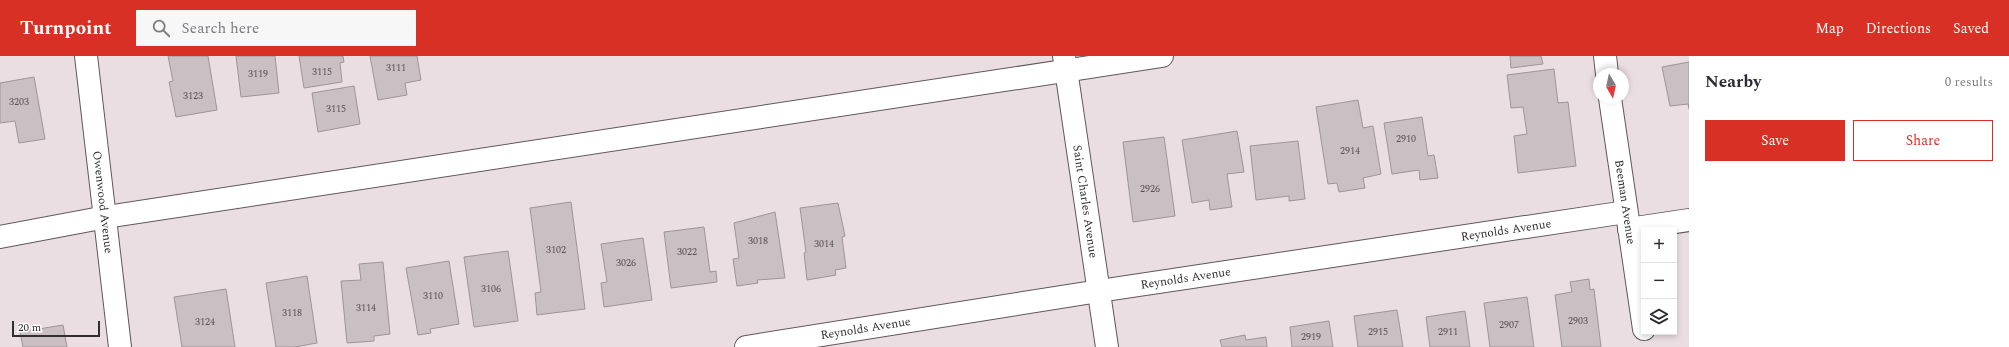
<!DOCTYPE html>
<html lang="en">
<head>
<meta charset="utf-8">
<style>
  :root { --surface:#fff; --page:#f7f7f7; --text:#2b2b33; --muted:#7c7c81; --line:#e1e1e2; --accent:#d93025 }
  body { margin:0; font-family:Spectral,serif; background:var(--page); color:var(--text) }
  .controls { position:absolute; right:12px; bottom:12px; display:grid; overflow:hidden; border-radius:0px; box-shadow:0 2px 6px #0003 }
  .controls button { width:36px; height:36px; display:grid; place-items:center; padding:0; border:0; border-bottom:1px solid var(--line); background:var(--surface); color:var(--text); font:20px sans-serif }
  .compass { position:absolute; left:1593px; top:12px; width:36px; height:36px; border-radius:50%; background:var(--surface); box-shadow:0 2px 6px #0003; rotate:171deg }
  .scale { position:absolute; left:12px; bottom:10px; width:88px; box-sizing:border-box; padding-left:4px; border:2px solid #322e2f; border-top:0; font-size:11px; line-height:14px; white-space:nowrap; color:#322e2f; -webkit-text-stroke:3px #fff; paint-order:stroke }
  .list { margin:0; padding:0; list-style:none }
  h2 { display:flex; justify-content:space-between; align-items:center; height:52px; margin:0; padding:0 16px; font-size:17px }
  h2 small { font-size:13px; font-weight:400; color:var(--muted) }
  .actions { display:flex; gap:8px; padding:12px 16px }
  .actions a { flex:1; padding:9px 0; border:1px solid var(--accent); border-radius:0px; text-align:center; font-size:14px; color:var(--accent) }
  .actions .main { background:var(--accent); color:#fff }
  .icon { flex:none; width:22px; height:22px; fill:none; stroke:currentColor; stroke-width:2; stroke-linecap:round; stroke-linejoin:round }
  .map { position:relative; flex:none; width:1689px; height:291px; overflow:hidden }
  header { display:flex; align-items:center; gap:24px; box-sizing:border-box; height:56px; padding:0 20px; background:var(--accent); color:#fff }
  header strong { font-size:19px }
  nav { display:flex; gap:22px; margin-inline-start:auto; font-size:14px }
  .search { width:280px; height:36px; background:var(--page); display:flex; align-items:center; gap:10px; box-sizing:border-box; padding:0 14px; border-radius:0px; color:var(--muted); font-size:15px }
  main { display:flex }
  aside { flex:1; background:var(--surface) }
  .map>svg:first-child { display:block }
</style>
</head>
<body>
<header>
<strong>Turnpoint</strong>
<div class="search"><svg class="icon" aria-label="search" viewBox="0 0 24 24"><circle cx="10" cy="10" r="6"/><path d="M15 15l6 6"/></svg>Search here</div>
<nav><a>Map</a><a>Directions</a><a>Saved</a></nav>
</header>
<main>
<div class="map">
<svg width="1689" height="291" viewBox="0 0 1689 291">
  <rect width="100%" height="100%" fill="#eadee2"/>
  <g fill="#cabfc2" stroke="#9f9498">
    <path d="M 168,0 L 208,0 L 217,54 L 176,61 L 169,26 L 173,25 Z"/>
    <path d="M 236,0 L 275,0 L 279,37 L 241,41 Z"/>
    <path d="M 299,0 L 343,0 L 344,6 L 340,7 L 342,26 L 304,32 Z"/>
    <path d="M 370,0 L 417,0 L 421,24 L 405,27 L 407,39 L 378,44 Z"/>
    <path d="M 1510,0 L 1541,0 L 1543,8 L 1511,12 Z"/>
    <path d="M 1689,6 L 1689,53 L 1688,48 L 1670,50 L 1662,11 Z"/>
    <path d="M 1554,13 L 1558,47 L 1568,46 L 1576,110 L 1518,117 L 1514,80 L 1527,78 L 1523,51 L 1511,52 L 1507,19 Z"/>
    <path d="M 34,21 L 45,83 L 19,87 L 15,65 L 0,67 L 0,27 Z"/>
    <path d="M 354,30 L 360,68 L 318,76 L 312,37 Z"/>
    <path d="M 1358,44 L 1363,72 L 1373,70 L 1381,118 L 1363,122 L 1365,132 L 1339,136 L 1337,127 L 1328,128 L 1316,51 Z"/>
    <path d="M 1422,61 L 1428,100 L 1434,99 L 1438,122 L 1420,124 L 1419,114 L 1392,118 L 1384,67 Z"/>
    <path d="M 1237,75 L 1244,116 L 1227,118 L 1232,151 L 1210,154 L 1209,144 L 1192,147 L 1182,84 Z"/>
    <path d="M 1164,81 L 1175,160 L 1133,166 L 1123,86 Z"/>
    <path d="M 1298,85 L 1305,143 L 1289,145 L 1289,140 L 1256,144 L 1250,90 Z"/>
    <path d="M 571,146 L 585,253 L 537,259 L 535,237 L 541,236 L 530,152 Z"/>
    <path d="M 838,147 L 845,180 L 842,181 L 846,212 L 835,214 L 836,219 L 807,224 L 804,197 L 806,196 L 800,152 Z"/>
    <path d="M 775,156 L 785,222 L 757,224 L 758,227 L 737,230 L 733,203 L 739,202 L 734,167 Z"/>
    <path d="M 704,171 L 710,216 L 716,215 L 717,226 L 671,232 L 664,176 Z"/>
    <path d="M 643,182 L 652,244 L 604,251 L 601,227 L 607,226 L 601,188 Z"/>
    <path d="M 508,195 L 518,265 L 474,271 L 464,201 Z"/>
    <path d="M 449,205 L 459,268 L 430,273 L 431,277 L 418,279 L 406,212 Z"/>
    <path d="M 383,206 L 390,278 L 374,280 L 374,285 L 347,287 L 341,225 L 361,224 L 359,208 Z"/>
    <path d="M 307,220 L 317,287 L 295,291 L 276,291 L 266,227 Z"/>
    <path d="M 1589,223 L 1590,234 L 1594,233 L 1601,291 L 1562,291 L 1555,239 L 1572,236 L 1570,226 Z"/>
    <path d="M 226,233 L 235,291 L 182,291 L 174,241 Z"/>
    <path d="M 1527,241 L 1534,291 L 1490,291 L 1484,247 Z"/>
    <path d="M 1397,254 L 1403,291 L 1358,291 L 1354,260 Z"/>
    <path d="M 1465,255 L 1470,291 L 1430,291 L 1426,261 Z"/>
    <path d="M 1329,265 L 1333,291 L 1292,291 L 1290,271 Z"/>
    <path d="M 63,269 L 67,291 L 23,291 L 20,276 Z"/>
    <path d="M 1245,279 L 1246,284 L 1266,281 L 1267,291 L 1222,291 L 1220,284 Z"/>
  </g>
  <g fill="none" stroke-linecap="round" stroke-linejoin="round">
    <g stroke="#61575a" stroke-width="24">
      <g id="minor">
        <path id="s1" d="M 86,0 L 120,291"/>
        <path id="s2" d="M 1064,0 L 1107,291"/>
        <path d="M 1605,0 L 1607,18"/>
        <path id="s3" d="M 1610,42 L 1644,273"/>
        <path d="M 1629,173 L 1689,164"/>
        <path d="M 0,181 L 106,161 L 1162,0"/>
        <path id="s4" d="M 746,291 L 1099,235 L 1626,156"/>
      </g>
    </g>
    <use href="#minor" stroke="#fff" stroke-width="22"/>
  </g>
  <g text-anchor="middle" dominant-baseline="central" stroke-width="4" stroke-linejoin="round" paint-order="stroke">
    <g font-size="10" fill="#585254">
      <text x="396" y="12">3111</text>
      <text x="322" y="16">3115</text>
      <text x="258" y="18">3119</text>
      <text x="193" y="40">3123</text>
      <text x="19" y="46">3203</text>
      <text x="336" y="53">3115</text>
      <text x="1406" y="83">2910</text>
      <text x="1350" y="95">2914</text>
      <text x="1150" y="133">2926</text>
      <text x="758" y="185">3018</text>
      <text x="824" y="188">3014</text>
      <text x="556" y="194">3102</text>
      <text x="687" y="196">3022</text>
      <text x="626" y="207">3026</text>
      <text x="491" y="233">3106</text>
      <text x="433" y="240">3110</text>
      <text x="366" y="252">3114</text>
      <text x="292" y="257">3118</text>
      <text x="1578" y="265">2903</text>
      <text x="205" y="266">3124</text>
      <text x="1509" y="269">2907</text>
      <text x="1378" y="276">2915</text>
      <text x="1448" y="276">2911</text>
      <text x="1311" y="281">2919</text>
    </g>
    <g font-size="12" fill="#322e2f" stroke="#fff">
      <text stroke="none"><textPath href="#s1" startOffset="147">Owenwood Avenue</textPath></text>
      <text stroke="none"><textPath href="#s2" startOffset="147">Saint Charles Avenue</textPath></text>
      <text stroke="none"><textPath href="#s3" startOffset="105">Beeman Avenue</textPath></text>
      <text stroke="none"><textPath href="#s4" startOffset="769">Reynolds Avenue</textPath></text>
      <text stroke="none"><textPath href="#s4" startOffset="445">Reynolds Avenue</textPath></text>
      <text stroke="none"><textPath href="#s4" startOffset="121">Reynolds Avenue</textPath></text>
    </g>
  </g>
</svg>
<div class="controls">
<button>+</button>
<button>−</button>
<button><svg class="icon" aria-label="layers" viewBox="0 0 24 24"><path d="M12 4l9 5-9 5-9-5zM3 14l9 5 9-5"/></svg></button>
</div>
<svg class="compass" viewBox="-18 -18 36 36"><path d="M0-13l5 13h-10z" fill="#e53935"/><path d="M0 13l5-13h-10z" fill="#7c7c81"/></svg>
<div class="scale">20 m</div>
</div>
<aside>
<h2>Nearby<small>0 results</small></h2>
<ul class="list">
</ul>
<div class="actions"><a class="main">Save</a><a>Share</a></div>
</aside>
</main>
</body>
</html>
